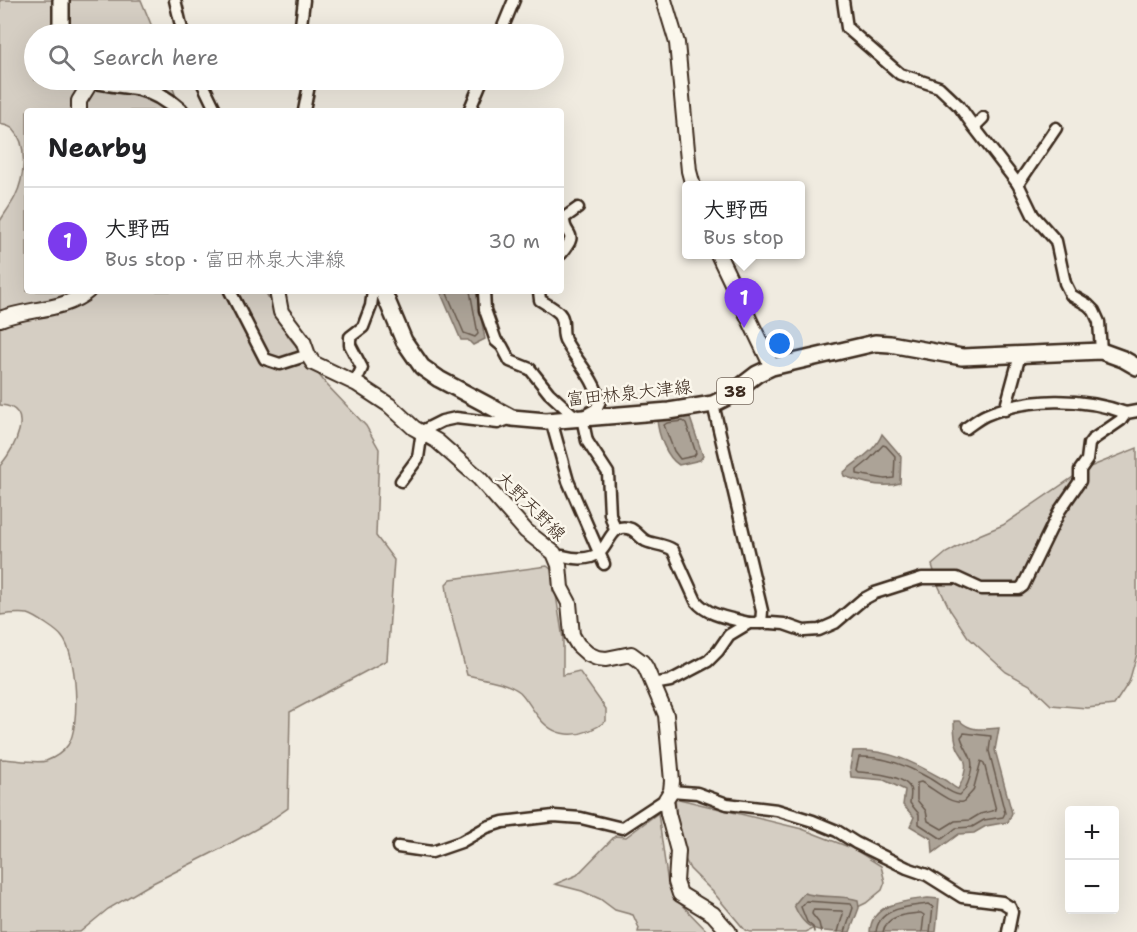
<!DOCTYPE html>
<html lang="en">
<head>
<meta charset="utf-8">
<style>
  :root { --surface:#fff; --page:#f6f6f6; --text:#202124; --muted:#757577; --line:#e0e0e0; --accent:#7c3aed }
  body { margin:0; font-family:"Shantell Sans","Klee One",sans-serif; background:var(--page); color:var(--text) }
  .controls { position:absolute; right:18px; bottom:18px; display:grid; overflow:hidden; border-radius:6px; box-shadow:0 6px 24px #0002 }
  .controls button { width:54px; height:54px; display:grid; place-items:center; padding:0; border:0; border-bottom:2px solid var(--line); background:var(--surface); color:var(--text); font:30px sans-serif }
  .you { position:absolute; left:780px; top:344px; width:21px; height:21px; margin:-15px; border:4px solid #fff; border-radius:50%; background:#1a73e8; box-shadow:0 0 0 9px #1a73e833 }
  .badge { display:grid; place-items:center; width:39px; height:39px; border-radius:50%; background:var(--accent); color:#fff; font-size:20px; font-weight:700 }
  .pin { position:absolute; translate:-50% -50px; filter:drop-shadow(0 2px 3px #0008) }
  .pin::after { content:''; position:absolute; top:32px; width:21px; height:18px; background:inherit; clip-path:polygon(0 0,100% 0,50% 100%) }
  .popup { position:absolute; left:682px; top:181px; width:123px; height:78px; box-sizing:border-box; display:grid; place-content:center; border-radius:6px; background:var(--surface); filter:drop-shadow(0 2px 4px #0005); font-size:20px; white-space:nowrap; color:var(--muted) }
  .popup b { font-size:22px; color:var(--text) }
  .popup::after { content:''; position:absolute; left:50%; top:100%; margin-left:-12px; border:12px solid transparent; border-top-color:var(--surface) }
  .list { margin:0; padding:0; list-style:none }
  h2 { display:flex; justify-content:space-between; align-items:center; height:78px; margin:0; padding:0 24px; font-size:26px }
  h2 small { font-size:20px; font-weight:400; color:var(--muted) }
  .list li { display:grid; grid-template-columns:39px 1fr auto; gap:18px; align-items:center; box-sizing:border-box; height:108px; padding:0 24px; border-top:2px solid var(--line) }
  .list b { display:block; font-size:22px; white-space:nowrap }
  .list p { margin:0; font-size:20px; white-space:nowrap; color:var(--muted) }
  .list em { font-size:20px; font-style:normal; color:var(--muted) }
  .icon { flex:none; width:33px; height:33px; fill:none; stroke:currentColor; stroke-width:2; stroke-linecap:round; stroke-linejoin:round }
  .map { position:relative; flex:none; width:1137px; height:932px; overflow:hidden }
  .search { position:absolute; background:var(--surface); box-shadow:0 6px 24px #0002; left:24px; top:24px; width:540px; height:66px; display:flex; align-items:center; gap:15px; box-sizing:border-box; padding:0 21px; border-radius:33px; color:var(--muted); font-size:22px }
  .panel { position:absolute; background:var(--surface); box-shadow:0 6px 24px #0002; left:24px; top:108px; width:540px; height:186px; border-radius:6px }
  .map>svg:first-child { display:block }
</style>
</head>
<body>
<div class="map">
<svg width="1137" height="932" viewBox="0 0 1137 932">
  <rect width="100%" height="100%" fill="#f0ebe0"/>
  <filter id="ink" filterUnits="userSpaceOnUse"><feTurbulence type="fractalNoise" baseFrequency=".0167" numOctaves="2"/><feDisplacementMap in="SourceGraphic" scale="12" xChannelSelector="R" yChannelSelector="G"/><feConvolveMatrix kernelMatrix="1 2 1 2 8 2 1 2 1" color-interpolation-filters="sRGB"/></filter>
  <g filter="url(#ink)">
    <g fill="#d5cec3" stroke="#887c70" stroke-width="1.5">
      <path d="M 0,0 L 141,0 L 155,34 L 34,34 L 34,80 L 170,80 L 181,111 L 27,111 L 27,291 L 265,291 L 288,336 L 327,385 L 366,426 L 379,449 L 376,536 L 394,560 L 387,660 L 290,712 L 288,808 L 265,824 L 222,848 L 149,885 L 108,909 L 80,932 L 0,932 L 0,759 C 12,759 36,764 46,761 C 54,758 63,752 68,745 C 81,726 77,654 62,637 C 58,631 35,616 28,614 C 19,613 8,614 0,615 L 0,466 C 13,450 38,407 0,405 L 0,221 C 5,213 11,205 15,197 C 24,179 29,145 13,129 C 10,126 4,125 0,124 Z"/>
      <path d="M 1137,448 L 1137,654 L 1129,682 L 1114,705 L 1087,708 L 1051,705 L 1030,685 L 1006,672 L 968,637 L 950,610 L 939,587 L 932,565 L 946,553 L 979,535 L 1003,525 L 1085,469 Z"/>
      <path d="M 547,566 L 552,570 L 563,639 L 563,675 L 579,671 L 606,709 L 606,721 C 585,737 558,741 540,719 C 533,711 527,699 520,692 C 505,681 484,679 467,675 L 449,606 L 446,584 L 451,579 Z"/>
      <path d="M 675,798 L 802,829 L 854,849 L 881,866 L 885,882 L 882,890 L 866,903 L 806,932 L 750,932 L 745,930 L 713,892 L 690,869 L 679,847 Z"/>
      <path d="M 658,813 L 668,884 L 678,901 L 708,932 L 638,932 L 639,928 L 633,915 L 615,910 L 600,899 L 582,891 L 555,884 L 577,875 L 615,836 L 626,837 Z"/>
    </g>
    <g fill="#aca397" stroke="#7f7367" stroke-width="1.5">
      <path d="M 440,291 L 476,291 L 485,339 L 473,345 L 468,340 L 461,340 Z"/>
      <path d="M 689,415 L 703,456 L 700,460 L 679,465 C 666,457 658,434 657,419 Z"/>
      <path d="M 882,434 L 901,456 L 900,483 C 884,489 860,482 844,476 L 843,473 C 856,461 875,452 882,434 Z"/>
      <path d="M 954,721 L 960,721 C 971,732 984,729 999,728 L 995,750 L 1012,813 L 1008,822 L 986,826 L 974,833 L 959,834 L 933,853 L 932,839 L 910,826 L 914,817 L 903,805 L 905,790 L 884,780 L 851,777 L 850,768 L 853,751 C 886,748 915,763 943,779 C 949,782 953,787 958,789 C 962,783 967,769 965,762 C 964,757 960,753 958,749 C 954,740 954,730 954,721 Z"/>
      <path d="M 804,893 C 821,899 840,894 858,900 L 859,908 L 850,932 C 818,932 805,932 794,905 Z"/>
      <path d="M 928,898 L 939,899 L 936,932 L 870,932 C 871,903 905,901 928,898 Z"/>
    </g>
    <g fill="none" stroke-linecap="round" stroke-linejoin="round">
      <g stroke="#685a4e" stroke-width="1.5">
        <path d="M 446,291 L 464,333 L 475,337 L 478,334 L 470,291"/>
        <path d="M 683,421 L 686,423 L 696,453 L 694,456 L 680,459 L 674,451 L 664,425 L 667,423 Z"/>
        <path d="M 883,445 L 886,446 L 895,456 L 894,478 L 885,479 L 857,474 L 857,470 L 867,462 Z"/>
        <path d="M 964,733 L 991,736 L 989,751 L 1005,813 L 1003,817 L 984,820 L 972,827 L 956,828 L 942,839 L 919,824 L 919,814 L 910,803 C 910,799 912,792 910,788 C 904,775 871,773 858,772 L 856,770 L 859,757 C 884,756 906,765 927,777 C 937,782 951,795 960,795 C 968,788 974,769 971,759 C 968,751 963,745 961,737 Z"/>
        <path d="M 981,761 L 984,763 L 996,810 L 980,814 L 970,820 L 955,821 L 942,829 L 928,821 L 926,811 L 917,800 L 917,783 L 921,782 C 934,789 949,804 963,802 L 973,791 Z"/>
        <path d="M 814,932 L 813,927 L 807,922 L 801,907 L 806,901 L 851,904 L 853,908 L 845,932"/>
        <path d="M 821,932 L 819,923 L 812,914 L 813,910 L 842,911 L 843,914 L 838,932"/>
        <path d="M 876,932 C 879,907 908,907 928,904 L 933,907 L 930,932"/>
        <path d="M 883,932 C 886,915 907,914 921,913 L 924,915 L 922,932"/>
      </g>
      <g stroke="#3b2a1e" stroke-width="15">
        <g id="street">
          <path d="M 175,0 L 183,34"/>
          <path d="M 843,0 L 847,28 L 900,74 L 939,87 L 959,106 L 974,127 L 983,118"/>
          <path d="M 304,34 L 301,25 L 304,0"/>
          <path d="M 500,34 L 514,0"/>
          <path d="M 201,80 L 216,111"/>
          <path d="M 304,111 L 310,80"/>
          <path d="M 469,111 L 482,80"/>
          <path d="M 974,127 L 1018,184"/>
          <path d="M 1056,128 L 1018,184 L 1033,215 L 1056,241 L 1065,283 L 1071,295 L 1088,305 L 1094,311 L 1099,322 L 1101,351"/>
          <path d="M 561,254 C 581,230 563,238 564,218 L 578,208"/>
          <path d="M 230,291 L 265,359 L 280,364 L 308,355"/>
          <path d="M 484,291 L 485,310 L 496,341 L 502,346 L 510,361 L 530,369 L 549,393 L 572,414 L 582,418"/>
          <path d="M 539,291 L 540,300 C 546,304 554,308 559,313 C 566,320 561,331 565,340 C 576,361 594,377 600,401 L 596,409 L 584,416"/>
          <path d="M 355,383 L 362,368 L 350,345 L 350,337 L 363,327 L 371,306 L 373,291"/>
          <path d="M 713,404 L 762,611 L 761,623"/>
          <path d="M 1005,410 L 1020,355"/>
          <path d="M 582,418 L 587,441 L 608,473 L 610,514 L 615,530"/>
          <path d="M 551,420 L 568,481 L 604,564"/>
          <path d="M 966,428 C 972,424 979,418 986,415 C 1029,397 1082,397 1126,413"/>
          <path d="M 401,481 L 418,458 L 422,431 L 442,421 L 456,418 L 498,423 L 512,418"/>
          <path d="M 563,556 C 575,559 590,561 600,552 C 610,543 612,522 631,529 C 637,532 640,538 646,541 C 655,545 664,544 673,550 L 696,601 C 709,617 731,618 749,623"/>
          <path d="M 653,684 L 670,681 L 708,661 L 718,651 L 729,635 L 749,623 L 771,623 L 784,624 L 804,631 L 819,630 L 835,623 L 862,600 L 875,593 L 922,578 L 957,578 L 981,589 L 1019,589 L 1023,586 L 1060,510 L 1080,481 L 1080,470 L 1087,460 L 1089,444 L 1092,440 L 1121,420 L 1126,413 L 1137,411"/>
          <path d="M 671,791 L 697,793 L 727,804 L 777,810 L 813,821 L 837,831 L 856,843 L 907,868 L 927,875 L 962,897 L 1002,902 L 1010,907 L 1012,912 L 1008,932"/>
          <path d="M 398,847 L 432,852 L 461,842 L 487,827 L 503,822 L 554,816 L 581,818 L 622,828 L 666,799"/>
        </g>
      </g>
      <g stroke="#3b2a1e" stroke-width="18">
        <g id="secondary">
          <path d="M 664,0 L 677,43 L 689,171 L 693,186"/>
          <path d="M 79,111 L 79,101 L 92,80"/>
          <path d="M 718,254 L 772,367"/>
          <path d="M 277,291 L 281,312 L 303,341 L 308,355 L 313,363 L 357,384 L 389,405 L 414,428 L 437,441 L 479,478 L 526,531 L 554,553 L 559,565 L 561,588 L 569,603 L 572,635 L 578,645 L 588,654 L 597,658 L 606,659 L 631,654 L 642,662 L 646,668 L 666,715 L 672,781 L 671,791 L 666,799 L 668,814 L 678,851 L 676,882 L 680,894 L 713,914 L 729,932"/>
          <path d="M 0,319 C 28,308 65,311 88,291"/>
        </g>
      </g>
      <g stroke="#3b2a1e" stroke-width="20">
        <g id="primary">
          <path d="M 61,0 L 61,29 L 64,34"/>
          <path d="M 95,80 C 110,84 124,84 138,87 C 154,91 169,101 180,111"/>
          <path d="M 383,291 L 404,341 L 422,367 L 439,379 L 512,418 L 546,421 L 669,411 L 713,404 L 727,397 L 757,374 L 772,367 L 875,343 L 890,344 L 962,357 L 1101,351 L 1123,359 L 1137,367"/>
        </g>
      </g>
      <use href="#street" stroke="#fbf7ec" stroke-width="10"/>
      <use href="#secondary" stroke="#fbf7ec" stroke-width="14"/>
      <use href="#primary" stroke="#fbf7ec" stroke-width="15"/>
    </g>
  </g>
  <g text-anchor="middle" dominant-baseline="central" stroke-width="5" stroke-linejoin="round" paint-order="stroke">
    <rect fill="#fbf7ec" stroke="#75685c" stroke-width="1.5" x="717" y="378" width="36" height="26" rx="4.5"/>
    <g font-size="16" font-weight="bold" fill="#3b2a1e">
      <text x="735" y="391">38</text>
    </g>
    <g font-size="18" fill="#3b2a1e" stroke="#fbf7ec">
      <text transform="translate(629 393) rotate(-6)">富田林泉大津線</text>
      <text transform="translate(531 506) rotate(45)">大野天野線</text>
    </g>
  </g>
</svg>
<div class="controls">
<button>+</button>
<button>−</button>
</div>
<div class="you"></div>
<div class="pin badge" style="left:744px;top:328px">1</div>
<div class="popup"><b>大野西</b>Bus stop</div>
<div class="search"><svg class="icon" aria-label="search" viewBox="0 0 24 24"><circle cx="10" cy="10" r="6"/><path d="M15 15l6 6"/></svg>Search here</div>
<section class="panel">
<h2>Nearby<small></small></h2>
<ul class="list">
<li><span class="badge">1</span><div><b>大野西</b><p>Bus stop · 富田林泉大津線</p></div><em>30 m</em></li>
</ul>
</section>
</div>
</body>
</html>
